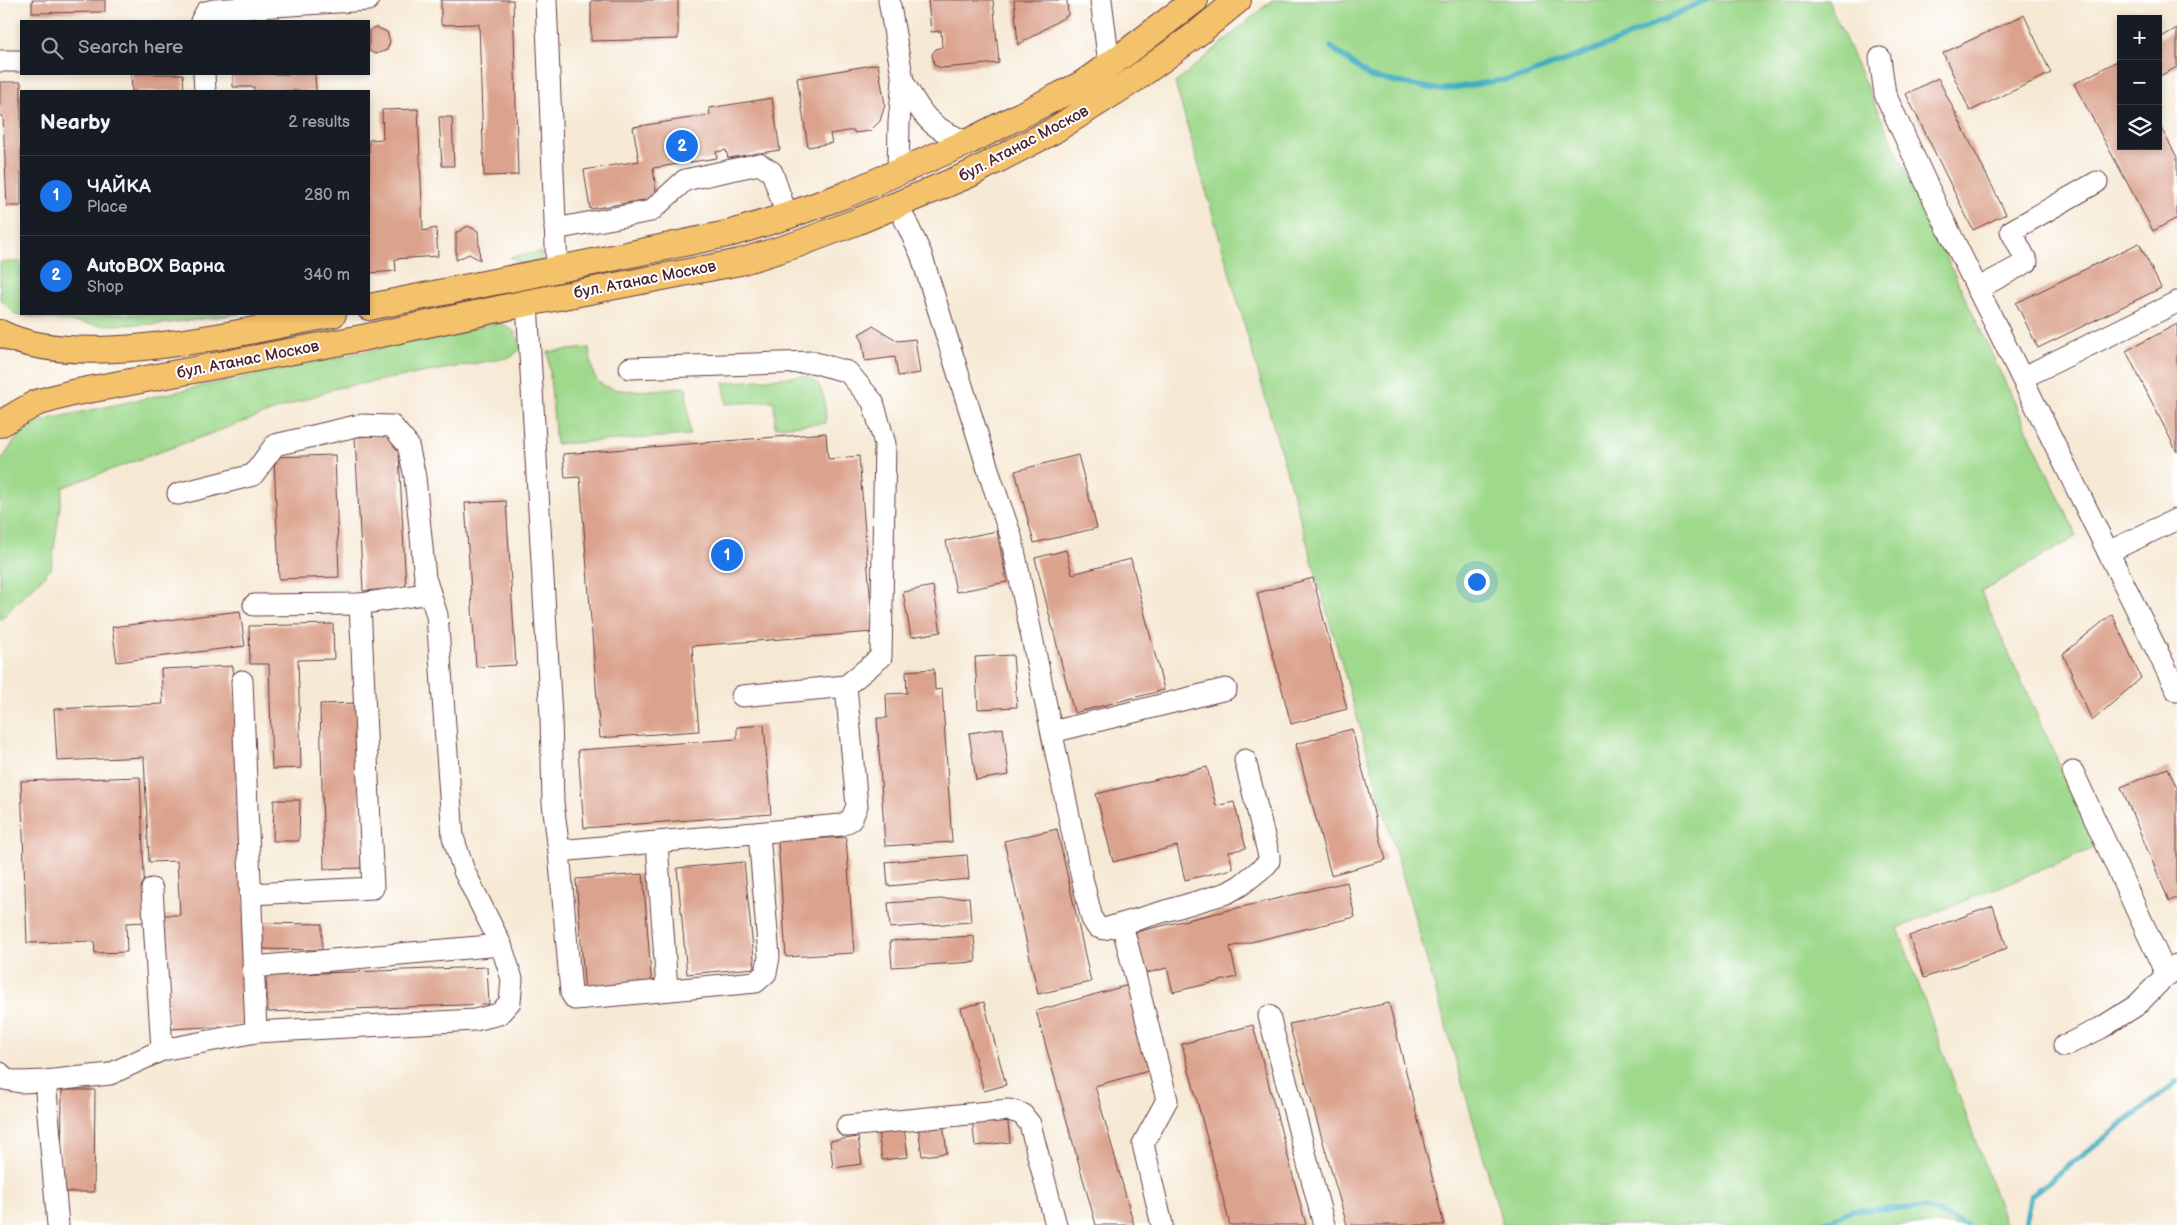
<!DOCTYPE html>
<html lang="en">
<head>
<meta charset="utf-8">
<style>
  :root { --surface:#171b24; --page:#20242c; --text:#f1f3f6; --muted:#9ea1a6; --line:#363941; --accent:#1a73e8 }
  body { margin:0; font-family:"Balsamiq Sans",sans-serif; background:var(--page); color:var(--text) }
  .controls { position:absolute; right:15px; top:15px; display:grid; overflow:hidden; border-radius:0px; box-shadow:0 2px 8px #0003 }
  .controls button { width:45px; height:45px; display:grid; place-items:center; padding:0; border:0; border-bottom:1px solid var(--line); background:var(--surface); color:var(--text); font:25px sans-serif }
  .you { position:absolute; left:1476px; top:581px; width:18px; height:18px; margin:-12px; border:4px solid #fff; border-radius:50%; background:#1a73e8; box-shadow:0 0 0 8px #1a73e833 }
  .badge { display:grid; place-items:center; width:32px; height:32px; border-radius:50%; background:var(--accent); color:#fff; font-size:16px; font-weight:700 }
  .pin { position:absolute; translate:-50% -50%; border:2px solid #fff; box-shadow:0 1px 5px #0006 }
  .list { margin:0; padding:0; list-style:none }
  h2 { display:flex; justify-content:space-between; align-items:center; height:65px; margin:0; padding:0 20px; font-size:21px }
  h2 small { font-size:16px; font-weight:400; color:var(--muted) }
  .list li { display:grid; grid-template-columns:32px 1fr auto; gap:15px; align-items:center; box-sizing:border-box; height:80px; padding:0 20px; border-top:1px solid var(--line) }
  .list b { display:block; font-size:19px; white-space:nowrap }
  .list p { margin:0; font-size:16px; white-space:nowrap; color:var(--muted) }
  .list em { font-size:16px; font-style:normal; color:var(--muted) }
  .icon { flex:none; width:28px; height:28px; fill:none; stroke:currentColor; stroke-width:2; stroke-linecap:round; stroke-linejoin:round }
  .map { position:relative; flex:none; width:2177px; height:1225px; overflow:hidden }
  .search { position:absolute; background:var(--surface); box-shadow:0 2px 8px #0003; left:20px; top:20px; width:350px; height:55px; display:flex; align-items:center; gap:12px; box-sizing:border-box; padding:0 18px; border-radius:0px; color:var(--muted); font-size:19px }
  .panel { position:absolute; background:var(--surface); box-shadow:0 2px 8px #0003; left:20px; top:90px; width:350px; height:225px; border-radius:0px }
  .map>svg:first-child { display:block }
</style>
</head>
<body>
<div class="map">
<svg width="2177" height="1225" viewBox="0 0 2177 1225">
  <rect width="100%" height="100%" fill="#fff"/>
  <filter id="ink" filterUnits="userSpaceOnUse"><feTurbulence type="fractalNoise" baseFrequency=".02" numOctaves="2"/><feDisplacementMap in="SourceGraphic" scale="10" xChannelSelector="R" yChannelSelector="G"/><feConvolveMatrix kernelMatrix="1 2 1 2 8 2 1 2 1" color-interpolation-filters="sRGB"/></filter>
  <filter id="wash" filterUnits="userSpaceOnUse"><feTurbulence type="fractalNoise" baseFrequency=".0096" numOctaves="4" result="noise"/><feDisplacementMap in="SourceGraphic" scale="20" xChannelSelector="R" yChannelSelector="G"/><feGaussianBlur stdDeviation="1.12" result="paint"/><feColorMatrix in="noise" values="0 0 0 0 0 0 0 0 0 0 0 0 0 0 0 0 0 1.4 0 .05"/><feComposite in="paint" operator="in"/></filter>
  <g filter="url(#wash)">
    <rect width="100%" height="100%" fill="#f6e9d4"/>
    <g fill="#9ed98c" stroke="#747c5c">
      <path d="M 1272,0 L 1828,0 L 1869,92 L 2077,536 L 1981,592 L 2097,847 L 1898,928 L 2006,1225 L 1503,1225 L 1175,83 Z"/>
      <path d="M 542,252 L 540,262 L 525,266 L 510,257 Z"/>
      <path d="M 0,262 L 21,262 L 21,314 L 241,314 L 161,324 L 99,325 L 16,315 L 0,299 Z"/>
      <path d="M 499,323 C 514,328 517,333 521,348 L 512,357 L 337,388 L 63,487 L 51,569 L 0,620 L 0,462 L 15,440 L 29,427 L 44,420 Z"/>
      <path d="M 589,348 C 591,357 591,367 594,375 C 603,400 664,388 686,387 L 690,435 L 556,444 L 548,352 Z"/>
      <path d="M 802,376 C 825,377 825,405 826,423 L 775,427 L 774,401 L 726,404 L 724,383 Z"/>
    </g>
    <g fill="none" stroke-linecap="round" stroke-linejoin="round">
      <g stroke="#40acbf" stroke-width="5.5">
        <path d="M 1331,47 L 1370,77 L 1440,90 L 1522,77 L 1622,39 L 1706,0"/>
        <path d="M 1818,1225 L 1853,1210 L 1925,1208 L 1967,1225"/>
        <path d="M 2025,1225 L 2031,1195 L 2177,1082"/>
      </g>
    </g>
    <g id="blocks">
      <g fill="#dba38d">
        <path d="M 32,0 L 105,0 L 105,12 L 32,13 Z"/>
        <path d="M 441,0 L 513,0 L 518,175 L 484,176 L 479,24 L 441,25 Z"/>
        <path d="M 604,0 L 678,0 L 678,39 L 591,41 L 591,1 Z"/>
        <path d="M 928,0 L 993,0 L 999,63 L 941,68 L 934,65 L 932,54 L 936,49 L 942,47 L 941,31 L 931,32 Z"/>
        <path d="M 1014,0 L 1067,0 L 1068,15 L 1018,45 Z"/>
        <path d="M 2024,15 L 2051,73 L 1970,111 L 1943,53 Z"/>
        <path d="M 376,27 L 387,32 L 390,42 L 387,50 L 376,54 L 369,51 L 369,30 Z"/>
        <path d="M 2177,28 L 2177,67 L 2158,77 L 2158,39 Z"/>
        <path d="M 2121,59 L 2121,146 L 2158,146 L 2158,123 L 2177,157 L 2177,218 L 2153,231 L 2074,84 Z"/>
        <path d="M 878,64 L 885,105 L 880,121 L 870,131 L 854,133 L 854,130 L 830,134 L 832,143 L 808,147 L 797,78 Z"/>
        <path d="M 131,74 L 183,74 L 184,91 L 132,91 Z"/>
        <path d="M 233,74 L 315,74 L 316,91 L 254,91 L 254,87 L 233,87 Z"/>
        <path d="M 1938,78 L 2006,214 L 1973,230 L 1906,94 Z"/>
        <path d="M 0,82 L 21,82 L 21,206 L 7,206 L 3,116 L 0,116 Z"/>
        <path d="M 772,98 L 780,150 L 728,158 L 726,150 L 716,152 L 717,158 L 653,168 L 657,198 L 590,209 L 584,170 L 639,161 L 633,127 L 710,115 L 709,108 Z"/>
        <path d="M 418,109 L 423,231 L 436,228 L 438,256 L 395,259 L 396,271 L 369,273 L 369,140 L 383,139 L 382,110 Z"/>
        <path d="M 439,117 L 452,117 L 454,166 L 442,166 Z"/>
        <path d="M 468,226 L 478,231 L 480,260 L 469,254 L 456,260 L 456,233 Z"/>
        <path d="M 2139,243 L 2161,288 L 2038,348 L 2016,303 Z"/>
        <path d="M 2177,324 L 2177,452 L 2126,351 Z"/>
        <path d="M 873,326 L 898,341 L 915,339 L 920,373 L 898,376 L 895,357 L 865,361 L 862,340 L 859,334 Z"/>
        <path d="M 826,433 L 828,459 L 859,456 L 873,632 L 692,646 L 699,731 L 600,738 L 580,477 L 565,478 L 563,454 Z"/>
        <path d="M 398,435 L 406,588 L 363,591 L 355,437 Z"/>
        <path d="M 335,455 L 339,577 L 279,579 L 274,457 Z"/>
        <path d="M 1078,455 L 1097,528 L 1034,543 L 1015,471 Z"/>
        <path d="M 506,501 L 516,665 L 476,667 L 465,503 Z"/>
        <path d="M 997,531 L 1007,582 L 956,592 L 946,541 Z"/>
        <path d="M 1066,550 L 1072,574 L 1131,559 L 1164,690 L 1074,713 L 1035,558 Z"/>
        <path d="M 1313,578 L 1347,709 L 1291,724 L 1257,593 Z"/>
        <path d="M 933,586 L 941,632 L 911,637 L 903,592 Z"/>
        <path d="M 240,611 L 245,646 L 117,662 L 112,627 Z"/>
        <path d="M 2112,614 L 2141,678 L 2092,721 L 2063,654 Z"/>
        <path d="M 333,624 L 334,659 L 298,660 L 301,768 L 272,769 L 269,664 L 250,664 L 249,626 Z"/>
        <path d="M 1013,655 L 1017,707 L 978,709 L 975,657 Z"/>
        <path d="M 233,666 L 250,1025 L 169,1029 L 163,915 L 180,915 L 177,861 L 149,862 L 144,757 L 57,761 L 54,709 L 163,704 L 161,669 Z"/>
        <path d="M 934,669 L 935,690 L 942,689 L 952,842 L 885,846 L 877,718 L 887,718 L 886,694 L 907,693 L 906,671 Z"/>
        <path d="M 357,703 L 361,868 L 324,869 L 320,704 Z"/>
        <path d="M 764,725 L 771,814 L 584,828 L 578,750 L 737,739 L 737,727 Z"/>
        <path d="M 1003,728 L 1009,775 L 976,780 L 969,733 Z"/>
        <path d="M 1352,729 L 1386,860 L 1331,875 L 1296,744 Z"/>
        <path d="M 1207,767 L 1216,806 L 1234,802 L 1246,848 L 1229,852 L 1233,869 L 1185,880 L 1177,846 L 1113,862 L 1096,794 Z"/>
        <path d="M 2168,768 L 2177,788 L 2177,898 L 2169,901 L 2121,787 Z"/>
        <path d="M 140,777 L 146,922 L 126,923 L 127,952 L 95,953 L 94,941 L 27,943 L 21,781 Z"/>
        <path d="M 274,800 L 300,800 L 299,841 L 273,841 Z"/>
        <path d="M 1057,829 L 1091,982 L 1038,994 L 1004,841 Z"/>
        <path d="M 846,837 L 854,953 L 786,957 L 778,841 Z"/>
        <path d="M 967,855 L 969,879 L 888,886 L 886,862 Z"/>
        <path d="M 744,862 L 755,968 L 687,974 L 677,868 Z"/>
        <path d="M 643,874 L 652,988 L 585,993 L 576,879 Z"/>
        <path d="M 1347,882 L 1355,917 L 1230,947 L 1237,977 L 1173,992 L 1167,968 L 1143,974 L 1132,933 Z"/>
        <path d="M 969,897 L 971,922 L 890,928 L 888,903 Z"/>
        <path d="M 1993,906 L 2007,948 L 1924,978 L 1909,936 Z"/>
        <path d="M 261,923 L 322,924 L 322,950 L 260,949 Z"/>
        <path d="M 974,936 L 976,962 L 892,967 L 890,941 Z"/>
        <path d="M 487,967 L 489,1004 L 268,1012 L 266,975 Z"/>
        <path d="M 1132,984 L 1155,1069 L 1095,1086 L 1134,1225 L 1096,1225 L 1036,1011 Z"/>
        <path d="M 984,1002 L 1006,1085 L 984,1091 L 961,1008 Z"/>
        <path d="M 1389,1003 L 1444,1225 L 1347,1225 L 1289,1024 Z"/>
        <path d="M 1253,1025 L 1306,1225 L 1230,1225 L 1182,1044 Z"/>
        <path d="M 62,1090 L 95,1090 L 94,1192 L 61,1192 Z"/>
        <path d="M 1007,1114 L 1010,1142 L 975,1146 L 972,1118 Z"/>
        <path d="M 943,1123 L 947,1153 L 922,1156 L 918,1126 Z"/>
        <path d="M 904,1127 L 908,1157 L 882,1160 L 878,1131 Z"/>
        <path d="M 858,1137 L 862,1164 L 833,1168 L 830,1141 Z"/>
      </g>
    </g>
  </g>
  <g filter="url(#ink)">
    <use href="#blocks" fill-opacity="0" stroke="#643d44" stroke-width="1"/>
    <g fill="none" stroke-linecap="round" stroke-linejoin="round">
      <g stroke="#643d44" stroke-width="23">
        <g id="minor">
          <path d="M 546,0 L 557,270"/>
          <path d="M 889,0 L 903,81 L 899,122 L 898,173"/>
          <path d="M 1101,0 L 1109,64"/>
          <path d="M 201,21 L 206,12 L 214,10 L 368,0"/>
          <path d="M 1880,58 L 1885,94 L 1940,213 L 2177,691"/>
          <path d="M 0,61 L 21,61"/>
          <path d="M 204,74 L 205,91"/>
          <path d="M 903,81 C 922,115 930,129 968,142"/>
          <path d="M 898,205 L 921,254 L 992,482 L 1011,536 L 1081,874 L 1092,919 L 1097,927 L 1104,929 L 1227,893 L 1241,885 L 1266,865 L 1269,861 L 1269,856 L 1245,760"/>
          <path d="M 555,229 L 651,211 L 685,180 L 759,164 L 772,172 L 787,216"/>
          <path d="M 1977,289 L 2027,262 L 2011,231 L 2097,182"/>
          <path d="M 527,303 L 551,716 L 553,803 L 559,851 L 841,825 L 851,820 L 857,806 L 846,686 L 881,657 L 885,444 L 873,402 L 848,372 L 812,362 L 630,368"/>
          <path d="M 2022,378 L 2177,302"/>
          <path d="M 2108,552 L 2177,519"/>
          <path d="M 254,605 L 360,604 L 430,593"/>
          <path d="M 242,681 L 256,1032"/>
          <path d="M 742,696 L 846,686"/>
          <path d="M 1052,732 L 1226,689"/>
          <path d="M 2073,772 L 2167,976"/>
          <path d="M 657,843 L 667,990"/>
          <path d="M 559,851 L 571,993 L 575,999 L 756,982 L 766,973 L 769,957 L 759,833"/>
          <path d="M 152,889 L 162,1050"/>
          <path d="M 250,894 L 373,888 L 360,604"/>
          <path d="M 1122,924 L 1167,1100 L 1143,1144 L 1162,1225"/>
          <path d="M 253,967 L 501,945"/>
          <path d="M 1269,1016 L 1324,1225"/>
          <path d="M 2064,1046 L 2101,1028 L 2137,1005 L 2176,965"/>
          <path d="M 0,1073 L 4,1079 L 20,1082 L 45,1081 L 110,1074 L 162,1050 L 256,1032 L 475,1020 L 499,1014 L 510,1002 L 512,979 L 501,945 L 464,871 L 453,837 L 437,615 L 425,578 L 415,477 L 408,445 L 392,426 L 360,425 L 275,445 L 253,475 L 178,494"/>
          <path d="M 45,1081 L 58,1225"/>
          <path d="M 847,1126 L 1009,1110 L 1022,1114 L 1030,1124 L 1056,1225"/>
        </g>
      </g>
      <g stroke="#643d44" stroke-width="28">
        <g id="major">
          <path d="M 369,307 L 569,267 L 732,233 L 787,216 L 845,195 L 968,142 L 1082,84 L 1123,55 L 1195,0"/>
          <path d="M 0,333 C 78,373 247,331 333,314"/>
          <path d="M 0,424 L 36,403 L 72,393 L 362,338 L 527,303 L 740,262 L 798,244 L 856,222 L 968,175 L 1053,131 L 1135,79 L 1198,33 L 1238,0"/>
        </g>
      </g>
      <use href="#minor" stroke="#fff" stroke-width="21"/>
      <use href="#major" stroke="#f3c26a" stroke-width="26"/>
    </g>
  </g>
  <g text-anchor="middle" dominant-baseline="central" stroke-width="4" stroke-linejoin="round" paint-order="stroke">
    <g font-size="16" fill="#4a1f2b" stroke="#fff">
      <text transform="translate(1024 144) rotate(-28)">бул. Атанас Москов</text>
      <text transform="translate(645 280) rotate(-11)">бул. Атанас Москов</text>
      <text transform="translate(248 360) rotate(-11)">бул. Атанас Москов</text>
    </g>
  </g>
</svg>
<div class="controls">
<button>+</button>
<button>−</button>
<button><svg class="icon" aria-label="layers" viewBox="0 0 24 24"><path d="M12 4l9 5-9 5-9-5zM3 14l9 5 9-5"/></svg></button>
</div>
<div class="you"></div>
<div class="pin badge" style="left:727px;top:555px">1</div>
<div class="pin badge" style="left:682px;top:146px">2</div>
<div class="search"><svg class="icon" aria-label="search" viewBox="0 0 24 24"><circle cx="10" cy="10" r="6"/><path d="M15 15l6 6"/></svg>Search here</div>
<section class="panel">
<h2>Nearby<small>2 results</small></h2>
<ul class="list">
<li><span class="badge">1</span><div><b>ЧАЙКА</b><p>Place</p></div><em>280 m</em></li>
<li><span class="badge">2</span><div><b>AutoBOX Варна</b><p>Shop</p></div><em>340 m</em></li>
</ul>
</section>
</div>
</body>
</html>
